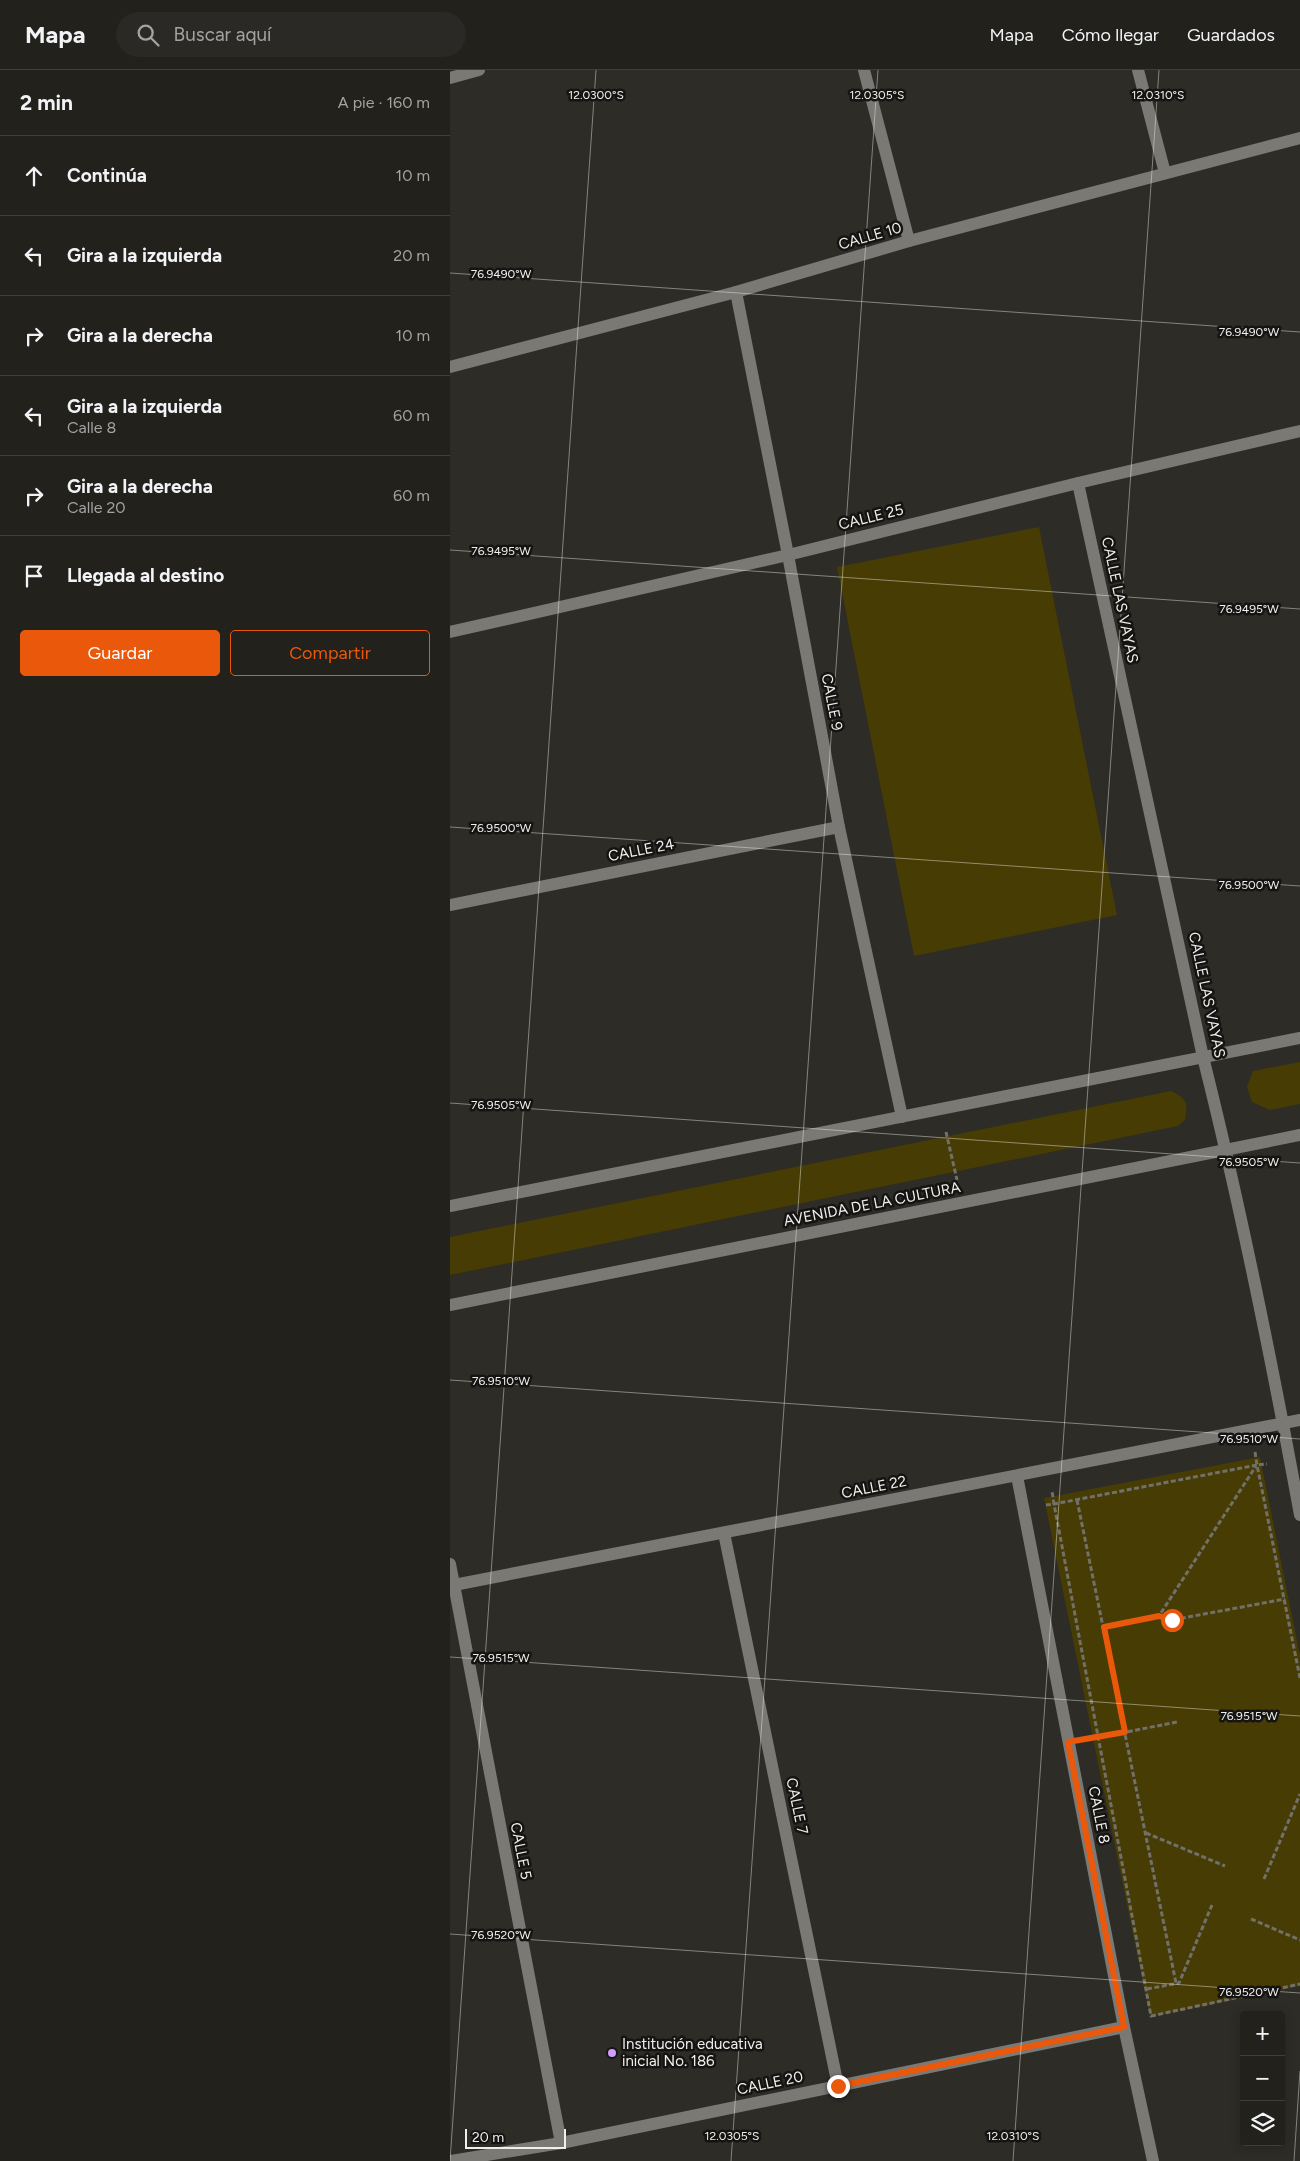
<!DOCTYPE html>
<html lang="es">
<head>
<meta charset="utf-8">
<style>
  :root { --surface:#22211c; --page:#2a2925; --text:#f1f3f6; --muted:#a2a3a3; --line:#3f3e3b; --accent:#ea580c }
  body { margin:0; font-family:Figtree,sans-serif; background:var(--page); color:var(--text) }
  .controls { position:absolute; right:15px; bottom:15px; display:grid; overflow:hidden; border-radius:5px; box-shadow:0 2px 12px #0003 }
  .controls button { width:45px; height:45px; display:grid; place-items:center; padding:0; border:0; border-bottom:1px solid var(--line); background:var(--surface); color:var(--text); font:25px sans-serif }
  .scale { position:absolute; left:15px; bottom:12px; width:101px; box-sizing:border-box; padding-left:5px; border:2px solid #f0efec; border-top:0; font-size:14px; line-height:18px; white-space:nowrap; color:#f0efec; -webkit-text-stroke:4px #151412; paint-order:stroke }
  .stop { position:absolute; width:15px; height:15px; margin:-11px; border:4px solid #ea580c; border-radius:50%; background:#fff }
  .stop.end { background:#ea580c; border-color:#fff; box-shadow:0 1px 5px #0008 }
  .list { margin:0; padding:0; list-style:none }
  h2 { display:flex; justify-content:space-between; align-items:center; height:65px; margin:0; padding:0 20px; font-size:21px }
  h2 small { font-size:16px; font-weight:400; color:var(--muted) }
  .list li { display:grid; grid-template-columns:32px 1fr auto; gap:15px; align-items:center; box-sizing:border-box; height:80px; padding:0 20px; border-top:1px solid var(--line) }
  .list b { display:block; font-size:19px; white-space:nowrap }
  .list p { margin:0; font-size:16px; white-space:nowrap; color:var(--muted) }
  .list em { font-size:16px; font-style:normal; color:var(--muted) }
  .actions { display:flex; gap:10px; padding:15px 20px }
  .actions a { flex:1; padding:11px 0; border:1px solid var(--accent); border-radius:5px; text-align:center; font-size:18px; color:var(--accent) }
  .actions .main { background:var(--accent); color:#fff }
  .icon { flex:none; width:28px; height:28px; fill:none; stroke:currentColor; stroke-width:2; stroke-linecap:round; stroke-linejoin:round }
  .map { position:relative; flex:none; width:850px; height:2091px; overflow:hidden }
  header { display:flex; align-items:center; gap:30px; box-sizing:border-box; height:70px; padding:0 25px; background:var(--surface); border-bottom:1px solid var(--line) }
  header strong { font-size:24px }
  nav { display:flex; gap:28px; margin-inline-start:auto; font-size:18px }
  .search { width:350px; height:45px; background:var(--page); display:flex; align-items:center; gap:12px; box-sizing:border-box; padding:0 18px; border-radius:28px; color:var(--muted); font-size:19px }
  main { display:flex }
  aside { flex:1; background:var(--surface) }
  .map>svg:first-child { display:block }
</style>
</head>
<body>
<header>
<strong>Mapa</strong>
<div class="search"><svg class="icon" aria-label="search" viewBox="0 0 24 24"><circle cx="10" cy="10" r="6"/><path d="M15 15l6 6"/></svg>Buscar aquí</div>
<nav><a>Mapa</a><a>Cómo llegar</a><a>Guardados</a></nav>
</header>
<main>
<aside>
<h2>2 min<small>A pie · 160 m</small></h2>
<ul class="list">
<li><svg class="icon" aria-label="ahead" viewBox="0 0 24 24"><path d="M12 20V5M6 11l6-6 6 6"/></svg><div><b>Continúa</b></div><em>10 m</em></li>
<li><svg class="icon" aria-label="left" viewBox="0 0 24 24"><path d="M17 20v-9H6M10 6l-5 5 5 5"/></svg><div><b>Gira a la izquierda</b></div><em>20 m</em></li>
<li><svg class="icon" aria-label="right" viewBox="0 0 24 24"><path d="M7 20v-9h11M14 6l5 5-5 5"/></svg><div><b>Gira a la derecha</b></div><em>10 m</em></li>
<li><svg class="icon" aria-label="left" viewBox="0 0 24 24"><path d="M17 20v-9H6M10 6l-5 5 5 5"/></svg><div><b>Gira a la izquierda</b><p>Calle 8</p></div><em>60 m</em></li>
<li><svg class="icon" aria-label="right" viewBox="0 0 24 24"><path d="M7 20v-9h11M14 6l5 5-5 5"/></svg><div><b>Gira a la derecha</b><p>Calle 20</p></div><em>60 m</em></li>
<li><svg class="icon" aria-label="arrive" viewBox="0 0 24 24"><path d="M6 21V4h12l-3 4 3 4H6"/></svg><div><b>Llegada al destino</b></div></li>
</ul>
<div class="actions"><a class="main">Guardar</a><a>Compartir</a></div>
</aside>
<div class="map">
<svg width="850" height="2091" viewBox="0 0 850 2091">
  <rect width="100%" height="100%" fill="#2d2c26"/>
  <g fill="#473c03">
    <path d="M 589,457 L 667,845 L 464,886 L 387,497 Z"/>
    <path d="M 850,992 L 850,1034 L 820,1040 L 802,1032 L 797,1017 L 803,1001 Z"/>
    <path d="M 721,1021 C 738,1029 738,1033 735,1050 L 728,1056 L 0,1205 L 0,1167 Z"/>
    <path d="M 810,1387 L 850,1586 L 850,1916 L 700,1947 L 594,1428 Z"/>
  </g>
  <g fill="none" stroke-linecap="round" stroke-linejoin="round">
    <g stroke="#71706b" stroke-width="3" stroke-dasharray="5 2.5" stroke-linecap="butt">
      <path d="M 496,1062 L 507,1110"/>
      <path d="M 805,1382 L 807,1395 L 817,1394"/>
      <path d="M 627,1430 L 726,1913"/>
      <path d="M 596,1435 L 604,1434 L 602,1421"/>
      <path d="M 709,1546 L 722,1550 L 835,1529"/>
      <path d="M 654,1557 L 709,1546 L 806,1396"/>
      <path d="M 850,1608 L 807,1395 L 604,1434 L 701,1946 L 850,1914"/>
      <path d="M 641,1669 L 727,1652"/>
      <path d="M 696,1763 L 775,1796"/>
      <path d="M 814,1809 L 850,1724"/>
      <path d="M 801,1849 L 850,1870"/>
      <path d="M 697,1919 L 729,1913 L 762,1835"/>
    </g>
    <g stroke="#7a7976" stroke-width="12">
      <path d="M 414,0 L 459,171"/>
      <path d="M 688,0 L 715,103"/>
      <path d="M 0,8 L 29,0"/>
      <path d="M 286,222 L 338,485 L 389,757 L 452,1047"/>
      <path d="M 0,297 L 286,222 L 459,171 L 850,68"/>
      <path d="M 628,413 L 753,987 C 791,1138 822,1292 850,1445"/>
      <path d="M 0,562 L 338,485 L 628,413 L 850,361"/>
      <path d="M 0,835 L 389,757"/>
      <path d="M 0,1136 L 850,968"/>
      <path d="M 0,1235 L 850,1065"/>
      <path d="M 567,1406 L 674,1957 L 703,2091"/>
      <path d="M 274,1463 L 388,2016"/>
      <path d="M 0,1494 L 111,2073"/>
      <path d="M 4,1515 L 850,1350"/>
      <path d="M 0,2091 L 111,2073 L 674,1957"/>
    </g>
  </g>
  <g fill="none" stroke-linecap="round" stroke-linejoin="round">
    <path stroke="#ea580c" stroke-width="6" d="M 388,2016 L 674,1957 L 618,1672 L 675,1662 L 654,1557 L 709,1546 L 722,1550"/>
  </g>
  <path fill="none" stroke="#f0efec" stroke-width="1" stroke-opacity="0.45" d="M 0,203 L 850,262M 0,480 L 850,539M 0,757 L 850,816M 0,1033 L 850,1093M 0,1310 L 850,1369M 0,1587 L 850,1646M 0,1864 L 850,1923M 0,2091 L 146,0M 281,2091 L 428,0M 563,2091 L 709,0M 844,2091 L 850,2001"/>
  <circle fill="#d09dfe" stroke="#151412" stroke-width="2" cx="162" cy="1983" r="5"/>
  <g text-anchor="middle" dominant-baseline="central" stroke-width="5" stroke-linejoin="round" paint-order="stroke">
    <g font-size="15" fill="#f0efec" stroke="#151412">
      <text transform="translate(420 166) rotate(-16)">CALLE 10</text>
      <text transform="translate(421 447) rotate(-14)">CALLE 25</text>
      <text transform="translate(670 530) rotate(78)">CALLE LAS VAYAS</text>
      <text transform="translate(382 632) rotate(79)">CALLE 9</text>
      <text transform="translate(191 780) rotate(-11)">CALLE 24</text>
      <text transform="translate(757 925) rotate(78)">CALLE LAS VAYAS</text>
      <text transform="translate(422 1134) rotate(-11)">AVENIDA DE LA CULTURA</text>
      <text transform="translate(424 1417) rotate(-11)">CALLE 22</text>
      <text transform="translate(347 1736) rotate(78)">CALLE 7</text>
      <text transform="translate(649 1745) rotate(79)">CALLE 8</text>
      <text transform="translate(71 1781) rotate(79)">CALLE 5</text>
      <text transform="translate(320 2013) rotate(-12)">CALLE 20</text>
    </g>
    <g font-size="15" fill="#f0efec" stroke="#151412" text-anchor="start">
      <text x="172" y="1974">Institución educativa<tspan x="172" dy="17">inicial No. 186</tspan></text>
    </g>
  </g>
  <g font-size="12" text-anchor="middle" fill="#f0efec" stroke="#151412" stroke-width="5" stroke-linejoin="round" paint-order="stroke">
    <text x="146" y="29">12.0300°S</text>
    <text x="427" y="29">12.0305°S</text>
    <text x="708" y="29">12.0310°S</text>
    <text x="51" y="208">76.9490°W</text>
    <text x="799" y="266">76.9490°W</text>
    <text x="51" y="485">76.9495°W</text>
    <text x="799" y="543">76.9495°W</text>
    <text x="51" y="762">76.9500°W</text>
    <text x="799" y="819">76.9500°W</text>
    <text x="51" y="1039">76.9505°W</text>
    <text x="799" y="1096">76.9505°W</text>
    <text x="51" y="1315">76.9510°W</text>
    <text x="799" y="1373">76.9510°W</text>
    <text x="51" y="1592">76.9515°W</text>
    <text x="799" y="1650">76.9515°W</text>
    <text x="51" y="1869">76.9520°W</text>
    <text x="799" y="1926">76.9520°W</text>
    <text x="282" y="2070">12.0305°S</text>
    <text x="563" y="2070">12.0310°S</text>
  </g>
</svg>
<div class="controls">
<button>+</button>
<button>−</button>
<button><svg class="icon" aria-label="layers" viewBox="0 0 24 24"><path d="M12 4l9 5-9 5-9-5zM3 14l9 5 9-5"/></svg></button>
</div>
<div class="scale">20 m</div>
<div class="stop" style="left:722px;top:1550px"></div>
<div class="stop end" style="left:388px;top:2016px"></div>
</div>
</main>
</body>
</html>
